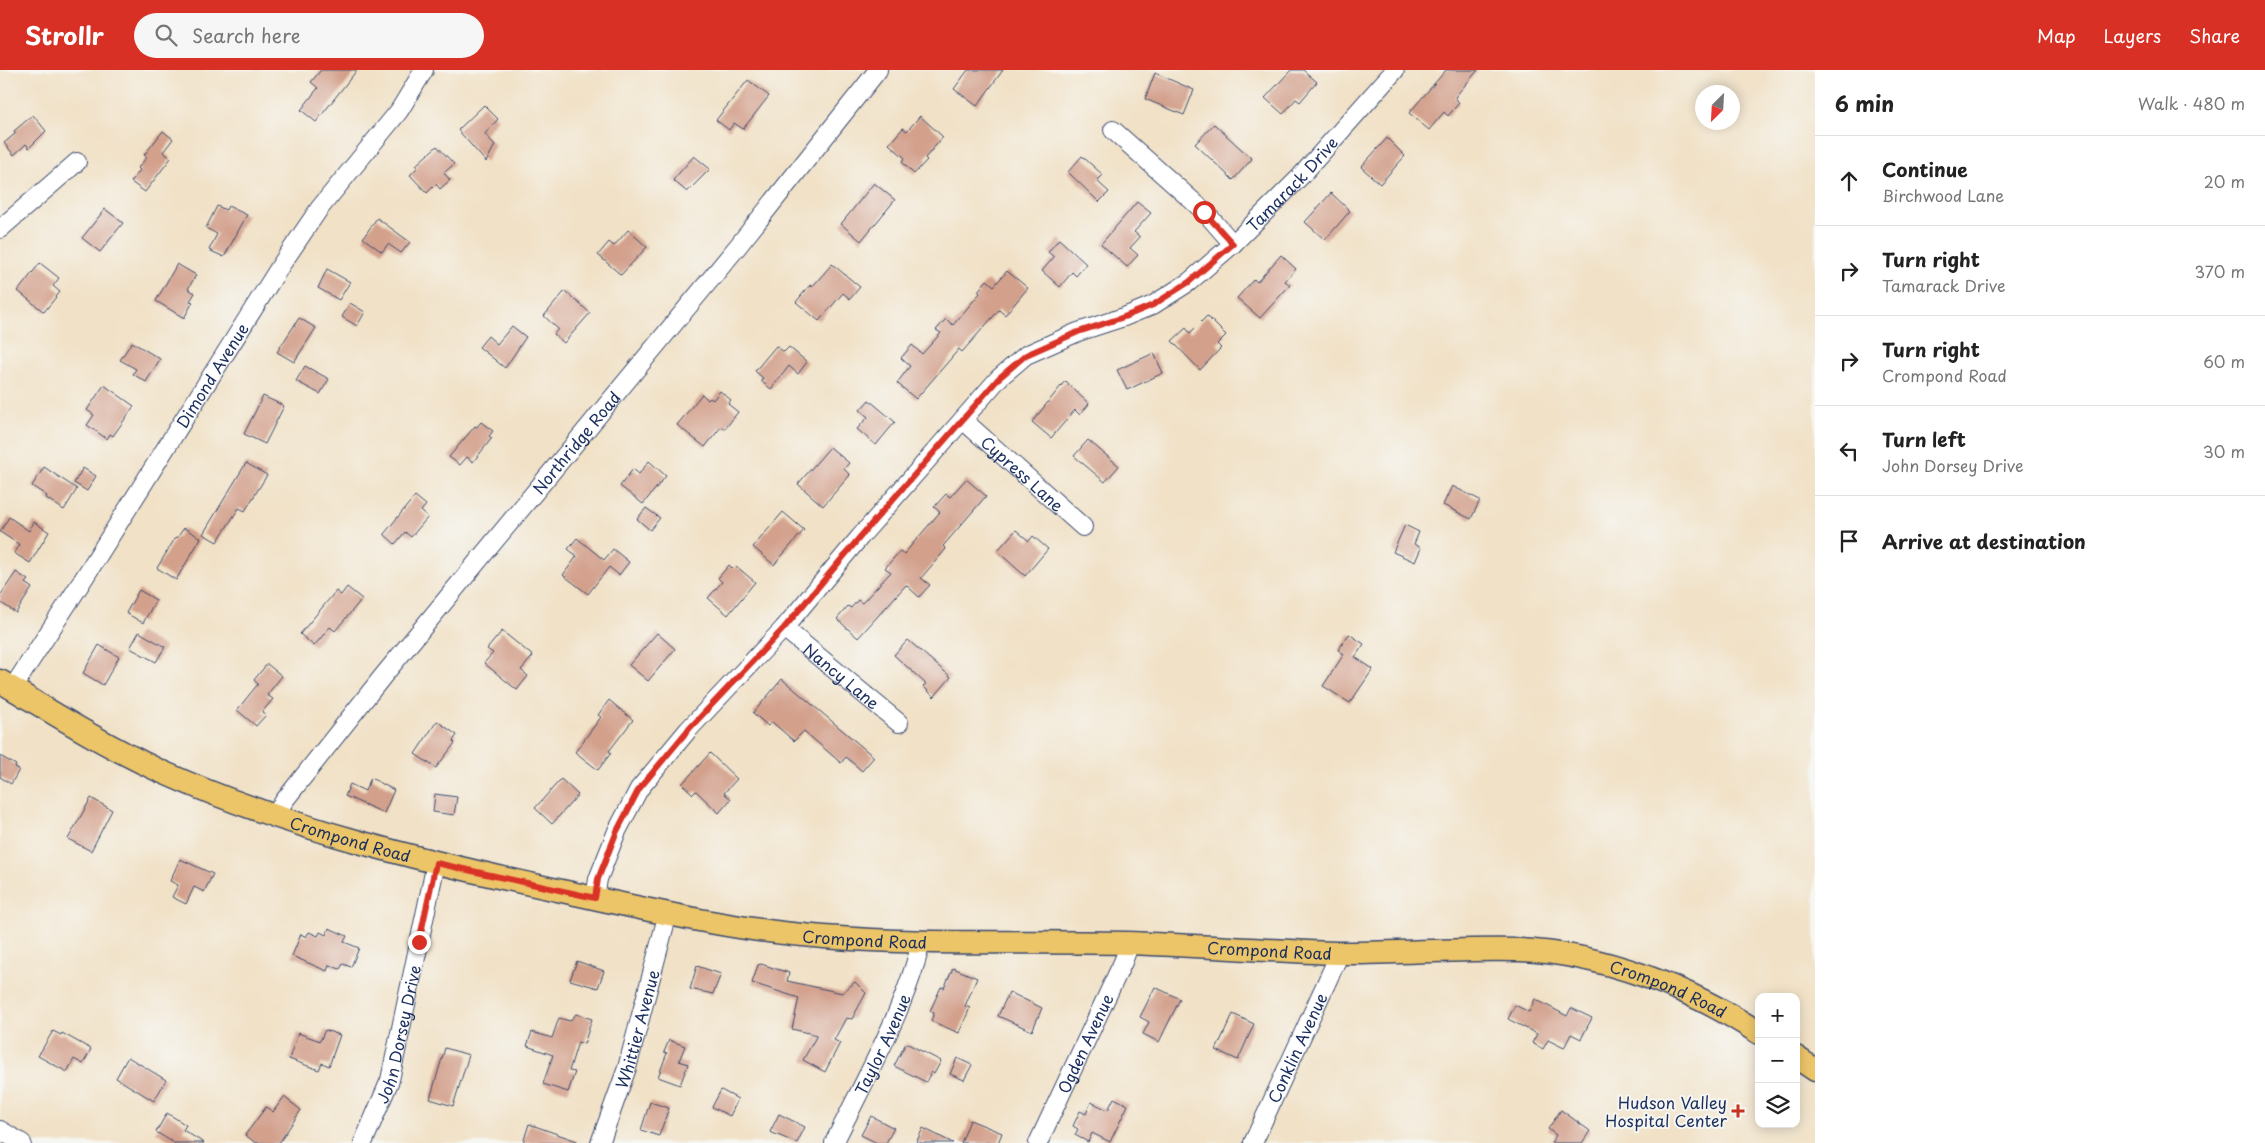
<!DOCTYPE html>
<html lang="en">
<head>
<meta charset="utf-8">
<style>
  :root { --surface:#fff; --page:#f6f6f6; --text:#222; --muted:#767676; --line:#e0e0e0; --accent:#d93025 }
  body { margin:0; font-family:"Playpen Sans",sans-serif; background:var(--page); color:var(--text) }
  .controls { position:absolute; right:15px; bottom:15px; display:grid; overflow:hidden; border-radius:10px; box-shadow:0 2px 12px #0003 }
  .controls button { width:45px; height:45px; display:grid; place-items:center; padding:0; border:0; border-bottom:1px solid var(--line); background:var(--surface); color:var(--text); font:25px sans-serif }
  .compass { position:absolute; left:1695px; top:15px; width:45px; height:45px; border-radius:50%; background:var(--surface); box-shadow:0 2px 12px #0003; rotate:204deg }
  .stop { position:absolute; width:15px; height:15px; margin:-11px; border:4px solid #d93025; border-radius:50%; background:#fff }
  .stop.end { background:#d93025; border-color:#fff; box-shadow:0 1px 5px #0008 }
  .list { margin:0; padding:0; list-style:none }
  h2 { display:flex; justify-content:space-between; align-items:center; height:65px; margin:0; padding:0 20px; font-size:21px }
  h2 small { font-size:16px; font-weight:400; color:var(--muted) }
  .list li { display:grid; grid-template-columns:32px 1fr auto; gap:15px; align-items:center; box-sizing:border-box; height:90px; padding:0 20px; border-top:1px solid var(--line) }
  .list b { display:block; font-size:19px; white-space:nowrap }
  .list p { margin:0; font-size:16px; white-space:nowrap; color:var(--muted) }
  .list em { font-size:16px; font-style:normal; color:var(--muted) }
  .icon { flex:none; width:28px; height:28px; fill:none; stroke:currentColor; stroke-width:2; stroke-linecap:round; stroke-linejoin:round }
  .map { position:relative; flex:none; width:1815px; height:1073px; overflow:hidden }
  header { display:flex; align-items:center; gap:30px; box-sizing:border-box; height:70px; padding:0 25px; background:var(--accent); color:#fff }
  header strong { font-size:24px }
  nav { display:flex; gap:28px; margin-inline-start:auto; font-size:18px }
  .search { width:350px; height:45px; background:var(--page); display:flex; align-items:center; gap:12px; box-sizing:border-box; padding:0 18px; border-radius:28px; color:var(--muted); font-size:19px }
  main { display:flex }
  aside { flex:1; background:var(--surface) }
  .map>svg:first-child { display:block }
</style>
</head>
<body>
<header>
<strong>Strollr</strong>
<div class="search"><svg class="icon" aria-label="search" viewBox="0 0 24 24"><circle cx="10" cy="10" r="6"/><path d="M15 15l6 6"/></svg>Search here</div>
<nav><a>Map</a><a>Layers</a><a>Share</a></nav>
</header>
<main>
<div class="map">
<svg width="1815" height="1073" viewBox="0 0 1815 1073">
  <rect width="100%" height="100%" fill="#f6f6f2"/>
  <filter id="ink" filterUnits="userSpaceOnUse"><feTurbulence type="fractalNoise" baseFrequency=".02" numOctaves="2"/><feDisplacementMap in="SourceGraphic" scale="10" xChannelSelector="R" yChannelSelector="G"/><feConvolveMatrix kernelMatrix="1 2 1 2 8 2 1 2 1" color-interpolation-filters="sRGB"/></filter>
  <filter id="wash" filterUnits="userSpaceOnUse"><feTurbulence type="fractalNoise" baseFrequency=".0096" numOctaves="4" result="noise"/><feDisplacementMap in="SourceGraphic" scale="20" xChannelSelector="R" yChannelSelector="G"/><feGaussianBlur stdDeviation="1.12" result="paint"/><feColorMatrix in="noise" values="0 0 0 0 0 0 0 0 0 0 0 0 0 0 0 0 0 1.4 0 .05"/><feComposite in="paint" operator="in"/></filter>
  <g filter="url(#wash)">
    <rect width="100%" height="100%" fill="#f1e1c6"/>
    <g id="blocks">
      <g fill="#d3a08c">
        <path d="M 321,0 L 357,0 L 316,52 L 301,40 L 318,18 L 311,12 Z"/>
        <path d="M 968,0 L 1003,0 L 977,36 L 954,19 Z"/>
        <path d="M 1291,0 L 1303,0 L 1317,12 L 1300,32 L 1296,29 L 1283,44 L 1265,28 Z"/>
        <path d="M 1446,0 L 1478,0 L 1455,27 L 1459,33 L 1448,46 L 1444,42 L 1429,60 L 1409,43 Z"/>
        <path d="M 1155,3 L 1194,20 L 1184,45 L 1145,29 Z"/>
        <path d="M 748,10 L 769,26 L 743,59 L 734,53 L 729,60 L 716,50 Z"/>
        <path d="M 484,35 L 498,49 L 485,64 L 495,75 L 486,92 L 458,60 Z"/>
        <path d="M 33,45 L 46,61 L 29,78 L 26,74 L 14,85 L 4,73 L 16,63 L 14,61 Z"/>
        <path d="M 920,46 L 943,67 L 925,88 L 927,90 L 914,104 L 902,92 L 905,88 L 889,74 L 903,58 L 907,61 Z"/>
        <path d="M 1214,54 L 1252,89 L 1233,110 L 1195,74 Z"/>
        <path d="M 163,61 L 173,69 L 163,82 L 171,88 L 145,122 L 131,112 L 140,100 L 138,98 L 147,87 L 144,85 Z"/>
        <path d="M 1387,68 L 1405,86 L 1380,114 L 1361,97 Z"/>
        <path d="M 437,76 L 454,94 L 444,103 L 450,110 L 440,119 L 436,114 L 427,123 L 410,105 L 418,97 L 416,95 Z"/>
        <path d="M 694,86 L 710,99 L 687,122 L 673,110 Z"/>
        <path d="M 1082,86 L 1103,105 L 1097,111 L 1109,122 L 1099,132 L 1068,102 Z"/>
        <path d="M 874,113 L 895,130 L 861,171 L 841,154 Z"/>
        <path d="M 1331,123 L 1350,141 L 1325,170 L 1305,152 Z"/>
        <path d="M 1137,132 L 1151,143 L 1134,162 L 1140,167 L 1130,178 L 1138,185 L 1127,197 L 1101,174 Z"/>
        <path d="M 217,136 L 226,140 L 228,136 L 247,145 L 224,187 L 209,180 L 217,164 L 206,158 Z"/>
        <path d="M 105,139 L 123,153 L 100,182 L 82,168 Z"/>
        <path d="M 377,148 L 410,172 L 401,183 L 388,174 L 382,182 L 363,168 Z"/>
        <path d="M 628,160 L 647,177 L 621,205 L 598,185 L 609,172 L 614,176 Z"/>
        <path d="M 1059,169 L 1086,194 L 1076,206 L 1072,202 L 1060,217 L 1042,201 L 1054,187 L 1048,182 Z"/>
        <path d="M 1281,185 L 1296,199 L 1285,211 L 1290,215 L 1260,248 L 1237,228 L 1254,209 L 1257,212 Z"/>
        <path d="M 40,193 L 59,208 L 53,216 L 60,222 L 44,242 L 18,221 Z"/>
        <path d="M 177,194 L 196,205 L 188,219 L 195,223 L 190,231 L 193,232 L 184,248 L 156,231 Z"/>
        <path d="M 832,194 L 860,217 L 850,229 L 843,223 L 819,251 L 796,232 L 810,215 L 812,217 Z"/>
        <path d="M 327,199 L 350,212 L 339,230 L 318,218 Z"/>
        <path d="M 1007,201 L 1028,218 L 1005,245 L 999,240 L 962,282 L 959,279 L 916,329 L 897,313 L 910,296 L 901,288 L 912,275 L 922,284 L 941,263 L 936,260 L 946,249 L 953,255 L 980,223 L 978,221 L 987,210 L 994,216 Z"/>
        <path d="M 565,221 L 590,243 L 564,273 L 554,264 L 558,259 L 544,246 Z"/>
        <path d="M 350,233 L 365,242 L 357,256 L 342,247 Z"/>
        <path d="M 1207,246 L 1226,265 L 1217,274 L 1221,278 L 1200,300 L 1172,271 L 1186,258 L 1190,263 Z"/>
        <path d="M 299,248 L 316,258 L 294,292 L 277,282 Z"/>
        <path d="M 512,256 L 526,267 L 505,298 L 479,277 L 488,266 L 497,274 Z"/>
        <path d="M 132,272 L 160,289 L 146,312 L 133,304 L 136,299 L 120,290 Z"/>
        <path d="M 776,276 L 784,282 L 789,277 L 807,292 L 798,304 L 789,296 L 771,319 L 761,311 L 763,308 L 755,301 Z"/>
        <path d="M 1154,283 L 1163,303 L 1127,320 L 1117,300 Z"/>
        <path d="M 305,296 L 329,309 L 320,324 L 296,311 Z"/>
        <path d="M 1065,311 L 1089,334 L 1080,345 L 1075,340 L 1051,368 L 1032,352 Z"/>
        <path d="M 104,315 L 134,336 L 113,366 L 110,364 L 107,369 L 87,355 L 94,345 L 87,340 Z"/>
        <path d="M 720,321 L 731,330 L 728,334 L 738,342 L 725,359 L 721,357 L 705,377 L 677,355 L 702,324 L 708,330 L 710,328 L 713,330 Z"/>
        <path d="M 263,326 L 284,336 L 265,374 L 244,364 Z"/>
        <path d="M 869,330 L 895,352 L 876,375 L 857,359 L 868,347 L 860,340 Z"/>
        <path d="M 481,352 L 493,361 L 489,366 L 492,368 L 473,392 L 467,387 L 460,395 L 449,387 L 475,356 L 477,357 Z"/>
        <path d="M 1088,370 L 1119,396 L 1105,412 L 1074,386 Z"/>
        <path d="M 830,377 L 849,393 L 844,399 L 850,405 L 823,436 L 798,414 Z"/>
        <path d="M 649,391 L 666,406 L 643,434 L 620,416 L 633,399 L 639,404 Z"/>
        <path d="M 246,393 L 267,405 L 245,441 L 239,438 L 217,472 L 203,464 Z"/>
        <path d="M 44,397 L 77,419 L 64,440 L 46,428 L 47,426 L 32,416 Z"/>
        <path d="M 83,398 L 96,406 L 87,421 L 74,413 Z"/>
        <path d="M 966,409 L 986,426 L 943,476 L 946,479 L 921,508 L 930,515 L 919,527 L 906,515 L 858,568 L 837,549 L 848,536 L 851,538 L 858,530 L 862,533 L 891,502 L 885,498 L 900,481 L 904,484 L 940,442 L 934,437 L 946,424 L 950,427 Z"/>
        <path d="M 1452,416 L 1480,430 L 1471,449 L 1443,435 Z"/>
        <path d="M 415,426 L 426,435 L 421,441 L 428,447 L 411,467 L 405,462 L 395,474 L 384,464 Z"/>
        <path d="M 646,438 L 660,448 L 650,460 L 637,449 Z"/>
        <path d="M 783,442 L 804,460 L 774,495 L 753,477 Z"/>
        <path d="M 9,447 L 29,461 L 34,452 L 49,462 L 30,493 L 14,483 L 20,475 L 0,462 Z"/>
        <path d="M 1405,455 L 1419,462 L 1414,474 L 1421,478 L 1415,492 L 1393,482 Z"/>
        <path d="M 184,458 L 201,468 L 176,510 L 157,498 L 176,467 L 177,468 Z"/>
        <path d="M 1016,460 L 1029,471 L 1033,466 L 1048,479 L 1025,506 L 997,481 Z"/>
        <path d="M 577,468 L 604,490 L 613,479 L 629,492 L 619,505 L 609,497 L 588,524 L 563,505 L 577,486 L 568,479 Z"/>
        <path d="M 729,495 L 733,499 L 736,496 L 755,512 L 728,545 L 708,528 L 722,512 L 718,508 Z"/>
        <path d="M 16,502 L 28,510 L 25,513 L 32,518 L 16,543 L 0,532 L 0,526 Z"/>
        <path d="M 347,517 L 362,529 L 335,561 L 330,557 L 314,576 L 300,564 L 336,521 L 341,525 Z"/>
        <path d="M 139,520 L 156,530 L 143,553 L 126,543 Z"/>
        <path d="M 502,561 L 533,586 L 521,600 L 528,606 L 517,620 L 484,593 L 493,583 L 487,579 Z"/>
        <path d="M 139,562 L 165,577 L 156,592 L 130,578 Z"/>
        <path d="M 657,563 L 675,579 L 648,611 L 629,595 Z"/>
        <path d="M 1349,564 L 1364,574 L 1355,587 L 1373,599 L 1350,633 L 1323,616 L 1344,584 L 1338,580 Z"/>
        <path d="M 908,570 L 951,607 L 934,627 L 923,616 L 926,614 L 894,585 Z"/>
        <path d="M 99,575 L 119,587 L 103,615 L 83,603 Z"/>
        <path d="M 267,594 L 282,606 L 267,625 L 273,629 L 262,642 L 266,645 L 256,656 L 237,640 L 258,614 L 254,610 Z"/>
        <path d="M 782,609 L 874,687 L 862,701 L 846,687 L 841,693 L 804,661 L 794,671 L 772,652 L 768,656 L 753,643 Z"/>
        <path d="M 609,630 L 633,650 L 609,681 L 611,683 L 598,700 L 575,682 L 601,647 L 598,645 Z"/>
        <path d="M 437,651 L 457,665 L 453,671 L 455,673 L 436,698 L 415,684 Z"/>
        <path d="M 710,683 L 737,709 L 724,723 L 731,729 L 719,743 L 696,721 L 693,724 L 682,714 Z"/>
        <path d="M 0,686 L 16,695 L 15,697 L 19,700 L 11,714 L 0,707 Z"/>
        <path d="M 371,708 L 394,720 L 384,743 L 345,726 L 350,714 L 365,721 Z"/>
        <path d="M 561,709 L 578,725 L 552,754 L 535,738 Z"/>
        <path d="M 435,724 L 457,727 L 454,745 L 433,742 Z"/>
        <path d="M 91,728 L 112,740 L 91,781 L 68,769 Z"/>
        <path d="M 180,789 L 213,804 L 204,822 L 194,817 L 186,834 L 172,827 L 178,815 L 170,811 Z"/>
        <path d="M 329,858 L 347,866 L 344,872 L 359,878 L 351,897 L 343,894 L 340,899 L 329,895 L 327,901 L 292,886 L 301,864 L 306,867 L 309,862 L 318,866 L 320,862 L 326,865 Z"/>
        <path d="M 577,891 L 604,901 L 598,918 L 570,910 Z"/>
        <path d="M 761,894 L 789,903 L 787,911 L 842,923 L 855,912 L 866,923 L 852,949 L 846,948 L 834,970 L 840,973 L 825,1002 L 803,990 L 817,965 L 792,959 L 799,928 L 752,913 L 758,895 Z"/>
        <path d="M 697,896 L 721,904 L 713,924 L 690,919 Z"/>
        <path d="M 953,898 L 977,908 L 965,936 L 970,938 L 959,963 L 931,951 L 934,943 L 930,941 L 941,917 L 944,918 Z"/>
        <path d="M 1155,917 L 1180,929 L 1159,972 L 1143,964 L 1149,952 L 1140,947 Z"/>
        <path d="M 1009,922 L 1042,938 L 1032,961 L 998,946 Z"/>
        <path d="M 1535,929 L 1567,946 L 1571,938 L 1592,948 L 1581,969 L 1571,964 L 1564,978 L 1548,970 L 1543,979 L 1532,973 L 1537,964 L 1508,949 L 1515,935 L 1529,942 Z"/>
        <path d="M 576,944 L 592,949 L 584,974 L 578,972 L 569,1001 L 575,1002 L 568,1022 L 543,1014 L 553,985 L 527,976 L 532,962 L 552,968 L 559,948 L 570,951 Z"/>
        <path d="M 1233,944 L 1254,954 L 1238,990 L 1216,980 Z"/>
        <path d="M 325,960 L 340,965 L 329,996 L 322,993 L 319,1000 L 289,989 L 298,963 L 320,971 Z"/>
        <path d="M 53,961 L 61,965 L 62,963 L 91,979 L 83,994 L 74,989 L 67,1002 L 38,986 Z"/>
        <path d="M 669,970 L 685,976 L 679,991 L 688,994 L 680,1015 L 658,1007 L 667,983 L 664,982 Z"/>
        <path d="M 906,973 L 941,991 L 934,1004 L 931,1002 L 926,1012 L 894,996 Z"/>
        <path d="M 445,978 L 469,985 L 453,1036 L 430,1029 Z"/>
        <path d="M 128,987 L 166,1010 L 154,1031 L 116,1008 Z"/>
        <path d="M 957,988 L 972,995 L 964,1010 L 950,1004 Z"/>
        <path d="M 721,1020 L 738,1029 L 730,1046 L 712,1037 Z"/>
        <path d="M 284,1027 L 301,1040 L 279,1073 L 256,1073 L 245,1065 L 266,1037 L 273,1042 Z"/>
        <path d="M 1114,1028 L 1128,1035 L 1110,1072 L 1092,1063 L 1088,1072 L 1075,1065 L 1078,1059 L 1073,1056 L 1080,1041 L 1086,1044 L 1091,1032 L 1108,1040 Z"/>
        <path d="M 650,1032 L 669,1038 L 659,1066 L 641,1060 Z"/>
        <path d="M 1561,1040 L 1590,1061 L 1582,1073 L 1551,1073 L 1556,1065 L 1548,1059 Z"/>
        <path d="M 167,1043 L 186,1055 L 183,1060 L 204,1073 L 174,1073 L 156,1062 Z"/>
        <path d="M 779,1044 L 805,1057 L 797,1073 L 770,1062 Z"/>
        <path d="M 871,1046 L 894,1058 L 886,1073 L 877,1073 L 861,1065 Z"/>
        <path d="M 970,1050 L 1002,1063 L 998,1073 L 961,1073 Z"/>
        <path d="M 529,1054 L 577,1071 L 577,1073 L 523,1073 Z"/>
        <path d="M 923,1058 L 953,1073 L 916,1073 Z"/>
      </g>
    </g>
  </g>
  <g filter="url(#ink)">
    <use href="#blocks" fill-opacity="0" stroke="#3b4a6e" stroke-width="1"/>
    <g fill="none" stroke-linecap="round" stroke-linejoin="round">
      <g stroke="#3b4a6e" stroke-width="20">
        <g id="minor">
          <path d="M 1113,60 L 1205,142 L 1233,174"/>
          <path d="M 0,159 L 77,92"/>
          <path id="s1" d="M 963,350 L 1083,457"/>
          <path id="s2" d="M 784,558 L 899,653"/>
          <path id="s3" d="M 12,619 L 79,516 L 281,195 L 319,139 L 399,41 L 424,0"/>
          <path id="s4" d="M 275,746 L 284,731 L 383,606 L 738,176 L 878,0"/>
          <path id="s5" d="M 595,828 L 598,809 L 617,761 L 639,719 L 688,660 L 784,558 L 860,467 L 999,308 L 1026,285 L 1078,262 L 1124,247 L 1153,235 L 1189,212 L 1233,174 L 1300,107 L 1395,0"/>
          <path d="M 0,1060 L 22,1073"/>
          <path id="s6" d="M 363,1073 L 390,1010 L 436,793"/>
          <path id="s7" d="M 600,1073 L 627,998 L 668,843"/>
          <path id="s8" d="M 834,1073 C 864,1011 906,938 921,872"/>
          <path id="s9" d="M 1038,1073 L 1123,892 L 1130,873"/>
          <path id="s10" d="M 1253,1073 L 1340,883"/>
        </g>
      </g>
      <g stroke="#3b4a6e" stroke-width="25">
        <g id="major">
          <path id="s11" d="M 0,611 C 53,643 104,675 160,701 C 291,760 431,793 571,823 C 654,841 739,861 824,867 C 924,875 1025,871 1126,873 C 1196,875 1266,881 1336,883 C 1397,884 1458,878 1519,880 C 1601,883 1691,918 1759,963"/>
          <path d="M 1796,987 L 1815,1000"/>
        </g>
      </g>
      <use href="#minor" stroke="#fff" stroke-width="18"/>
      <use href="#major" stroke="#edc569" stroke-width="22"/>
    </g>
  </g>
  <g fill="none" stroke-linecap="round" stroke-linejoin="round" filter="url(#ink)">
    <path stroke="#d93025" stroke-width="6" d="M 419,872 L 436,793 L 595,828 L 598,809 L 617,761 L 639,719 L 688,660 L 784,558 L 860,467 L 999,308 L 1026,285 L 1078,262 L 1124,247 L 1153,235 L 1189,212 L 1233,174 L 1204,142"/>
  </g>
  <path fill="#c8321e" stroke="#f6f6f2" stroke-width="2" d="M1735.5 1033.5h5v5h5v5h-5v5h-5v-5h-5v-5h5z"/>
  <g text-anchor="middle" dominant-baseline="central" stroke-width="4" stroke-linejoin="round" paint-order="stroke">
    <g font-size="16" fill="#1b2f5e" stroke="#f6f6f2">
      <text stroke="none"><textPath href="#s5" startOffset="1022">Tamarack Drive</textPath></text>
      <text stroke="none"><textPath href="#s3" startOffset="372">Dimond Avenue</textPath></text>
      <text stroke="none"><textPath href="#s4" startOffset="480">Northridge Road</textPath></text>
      <text stroke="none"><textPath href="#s1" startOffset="80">Cypress Lane</textPath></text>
      <text stroke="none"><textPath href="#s2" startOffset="75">Nancy Lane</textPath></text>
      <text stroke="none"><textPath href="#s11" startOffset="386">Crompond Road</textPath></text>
      <text stroke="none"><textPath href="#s11" startOffset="911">Crompond Road</textPath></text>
      <text stroke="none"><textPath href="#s11" startOffset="1316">Crompond Road</textPath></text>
      <text stroke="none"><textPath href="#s11" startOffset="1721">Crompond Road</textPath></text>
      <text stroke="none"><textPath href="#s7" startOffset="120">Whittier Avenue</textPath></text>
      <text stroke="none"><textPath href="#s6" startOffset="115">John Dorsey Drive</textPath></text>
      <text stroke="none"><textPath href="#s8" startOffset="110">Taylor Avenue</textPath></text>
      <text stroke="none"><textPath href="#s9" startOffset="110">Ogden Avenue</textPath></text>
      <text stroke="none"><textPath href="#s10" startOffset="105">Conklin Avenue</textPath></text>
    </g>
    <g font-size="16" fill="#1b2f5e" stroke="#f6f6f2" text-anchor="end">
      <text x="1727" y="1032">Hudson Valley<tspan x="1727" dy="18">Hospital Center</tspan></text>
    </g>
  </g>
</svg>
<div class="controls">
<button>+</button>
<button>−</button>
<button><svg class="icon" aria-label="layers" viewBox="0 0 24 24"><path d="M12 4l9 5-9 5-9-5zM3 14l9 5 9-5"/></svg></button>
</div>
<svg class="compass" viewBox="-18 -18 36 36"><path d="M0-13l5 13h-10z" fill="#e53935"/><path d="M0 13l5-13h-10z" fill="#767676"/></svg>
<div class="stop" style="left:1204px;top:142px"></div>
<div class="stop end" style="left:419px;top:872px"></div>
</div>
<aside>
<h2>6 min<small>Walk · 480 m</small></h2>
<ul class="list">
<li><svg class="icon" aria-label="ahead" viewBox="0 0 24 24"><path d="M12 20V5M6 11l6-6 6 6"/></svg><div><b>Continue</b><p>Birchwood Lane</p></div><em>20 m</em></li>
<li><svg class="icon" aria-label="right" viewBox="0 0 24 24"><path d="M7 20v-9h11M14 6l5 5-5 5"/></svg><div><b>Turn right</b><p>Tamarack Drive</p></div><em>370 m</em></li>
<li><svg class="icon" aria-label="right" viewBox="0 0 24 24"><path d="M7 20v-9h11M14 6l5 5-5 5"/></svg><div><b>Turn right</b><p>Crompond Road</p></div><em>60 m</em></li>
<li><svg class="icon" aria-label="left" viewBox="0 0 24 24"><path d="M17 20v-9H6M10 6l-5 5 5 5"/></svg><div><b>Turn left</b><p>John Dorsey Drive</p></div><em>30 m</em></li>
<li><svg class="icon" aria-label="arrive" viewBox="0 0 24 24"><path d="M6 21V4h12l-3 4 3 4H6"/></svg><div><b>Arrive at destination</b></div></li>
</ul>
</aside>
</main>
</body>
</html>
